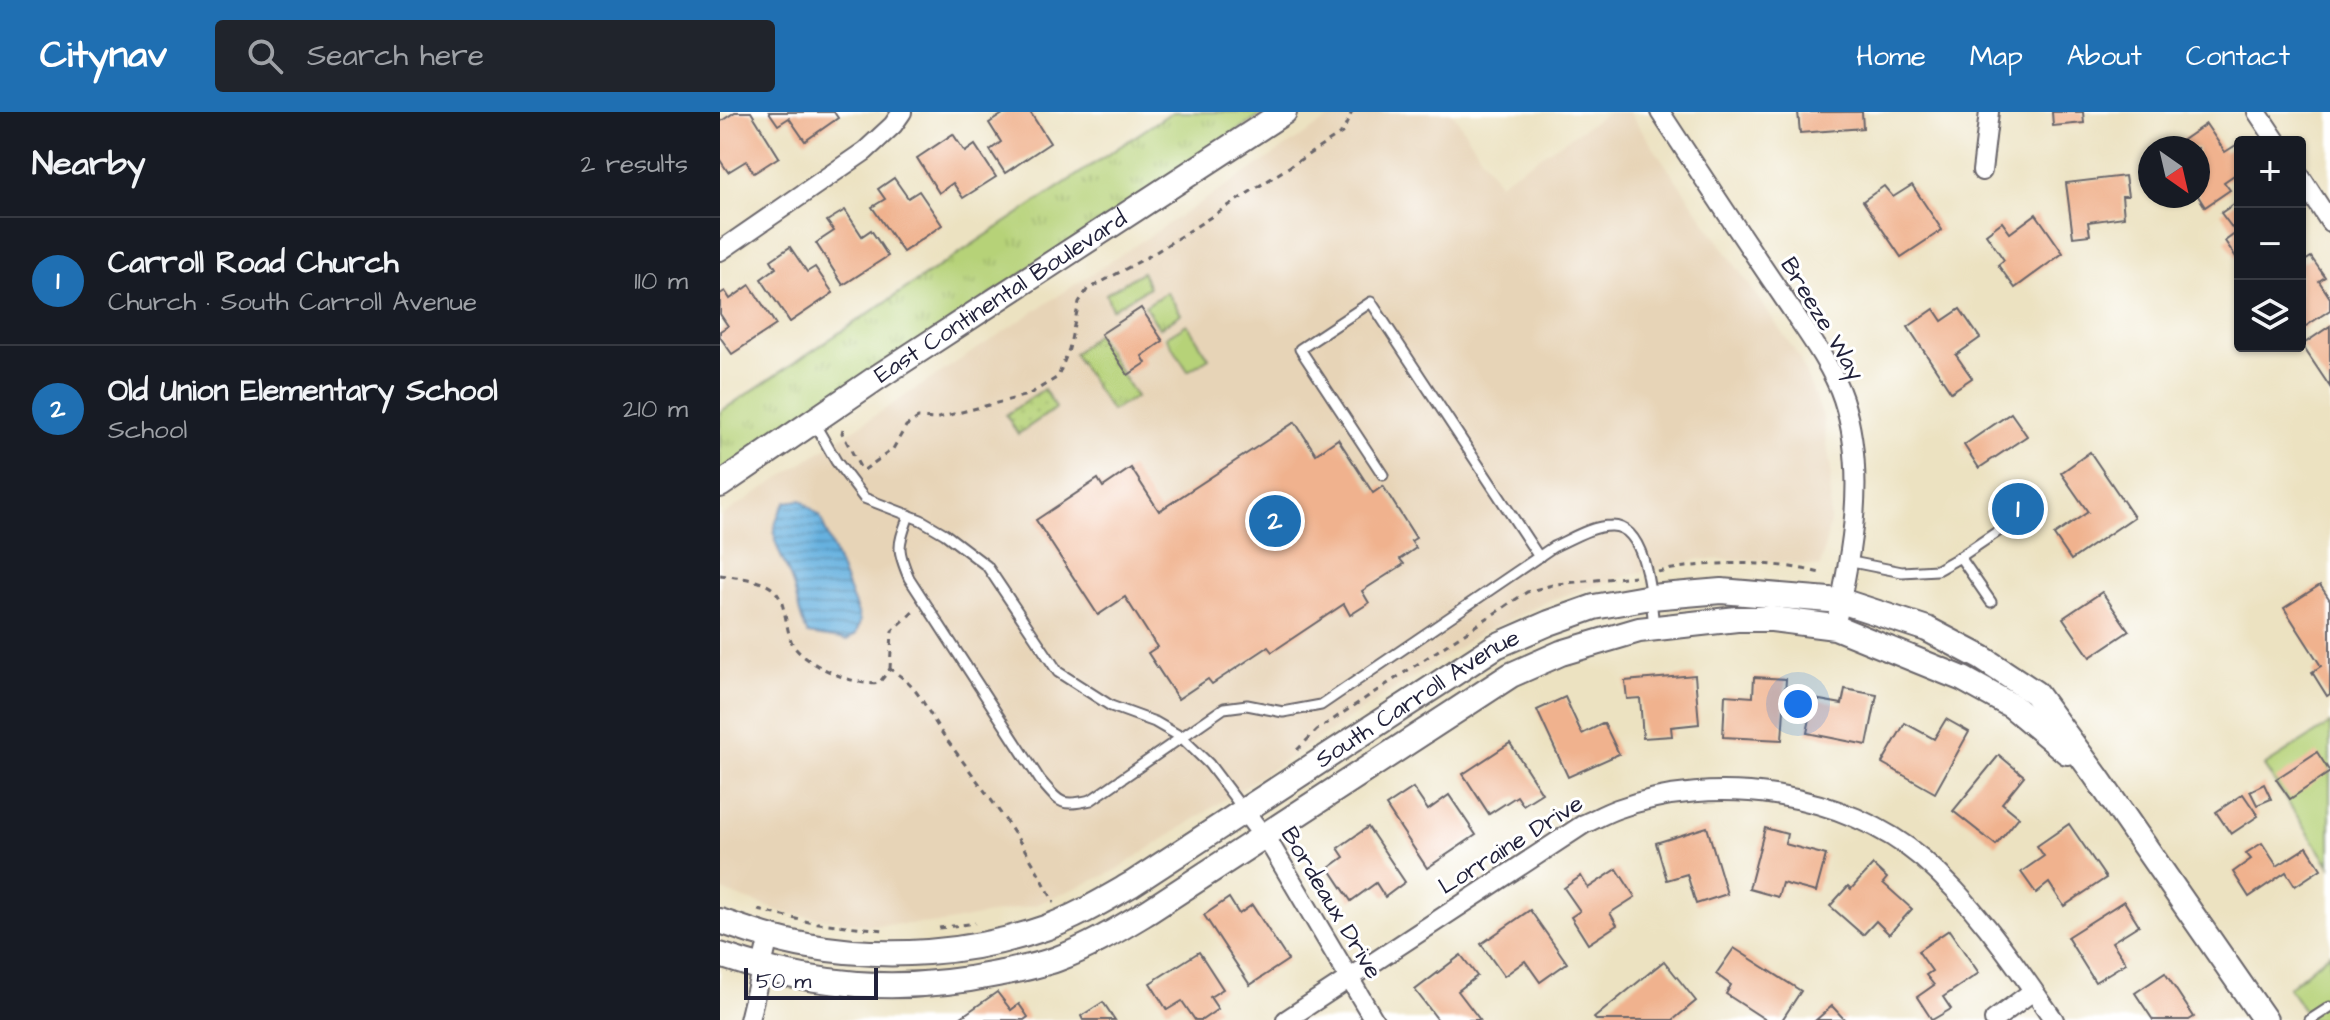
<!DOCTYPE html>
<html lang="en">
<head>
<meta charset="utf-8">
<style>
  :root { --surface:#171b24; --page:#20242c; --text:#f1f3f6; --muted:#9ea1a6; --line:#363941; --accent:#1f6fb2 }
  body { margin:0; font-family:"Architects Daughter",sans-serif; background:var(--page); color:var(--text) }
  .controls { position:absolute; right:24px; top:24px; display:grid; overflow:hidden; border-radius:8px; box-shadow:0 2px 6px #0004 }
  .controls button { width:72px; height:72px; display:grid; place-items:center; padding:0; border:0; border-bottom:2px solid var(--line); background:var(--surface); color:var(--text); font:40px sans-serif }
  .compass { position:absolute; left:1418px; top:24px; width:72px; height:72px; border-radius:50%; background:var(--surface); box-shadow:0 2px 6px #0004; rotate:146deg }
  .scale { position:absolute; left:24px; bottom:20px; width:134px; box-sizing:border-box; padding-left:8px; border:4px solid #22223b; border-top:0; font-size:22px; line-height:28px; white-space:nowrap; color:#22223b; -webkit-text-stroke:6px #fff; paint-order:stroke }
  .you { position:absolute; left:1078px; top:592px; width:28px; height:28px; margin:-20px; border:6px solid #fff; border-radius:50%; background:#1a73e8; box-shadow:0 0 0 12px #1a73e833 }
  .badge { display:grid; place-items:center; width:52px; height:52px; border-radius:50%; background:var(--accent); color:#fff; font-size:26px; font-weight:700 }
  .pin { position:absolute; translate:-50% -50%; border:4px solid #fff; box-shadow:0 2px 8px #0006 }
  .list { margin:0; padding:0; list-style:none }
  h2 { display:flex; justify-content:space-between; align-items:center; height:104px; margin:0; padding:0 32px; font-size:34px }
  h2 small { font-size:26px; font-weight:400; color:var(--muted) }
  .list li { display:grid; grid-template-columns:52px 1fr auto; gap:24px; align-items:center; box-sizing:border-box; height:128px; padding:0 32px; border-top:2px solid var(--line) }
  .list b { display:block; font-size:30px; white-space:nowrap }
  .list p { margin:0; font-size:26px; white-space:nowrap; color:var(--muted) }
  .list em { font-size:26px; font-style:normal; color:var(--muted) }
  .icon { flex:none; width:44px; height:44px; fill:none; stroke:currentColor; stroke-width:2; stroke-linecap:round; stroke-linejoin:round }
  .map { position:relative; flex:none; width:1610px; height:908px; overflow:hidden }
  header { display:flex; align-items:center; gap:48px; box-sizing:border-box; height:112px; padding:0 40px; background:var(--accent); color:#fff }
  header strong { font-size:38px }
  nav { display:flex; gap:44px; margin-inline-start:auto; font-size:28px }
  .search { width:560px; height:72px; background:var(--page); display:flex; align-items:center; gap:20px; box-sizing:border-box; padding:0 28px; border-radius:8px; color:var(--muted); font-size:30px }
  main { display:flex }
  aside { flex:1; background:var(--surface) }
  .map>svg:first-child { display:block }
</style>
</head>
<body>
<header>
<strong>Citynav</strong>
<div class="search"><svg class="icon" aria-label="search" viewBox="0 0 24 24"><circle cx="10" cy="10" r="6"/><path d="M15 15l6 6"/></svg>Search here</div>
<nav><a>Home</a><a>Map</a><a>About</a><a>Contact</a></nav>
</header>
<main>
<aside>
<h2>Nearby<small>2 results</small></h2>
<ul class="list">
<li><span class="badge">1</span><div><b>Carroll Road Church</b><p>Church · South Carroll Avenue</p></div><em>110 m</em></li>
<li><span class="badge">2</span><div><b>Old Union Elementary School</b><p>School</p></div><em>210 m</em></li>
</ul>
</aside>
<div class="map">
<svg width="1610" height="908" viewBox="0 0 1610 908">
  <defs>
    <pattern id="park-tufts" width="24" height="20" patternUnits="userSpaceOnUse" patternTransform="scale(2)"><rect width="24" height="20" fill="#b6d278"/><path d="M3 7l-1-3M5 7V3M7 7l1-3M15 17l-1-3M17 17v-4M19 17l1-3" fill="none" stroke="#9cb469"/></pattern>
    <pattern id="garden-dots" width="8" height="8" patternUnits="userSpaceOnUse" patternTransform="scale(2)"><rect width="8" height="8" fill="#b6d278"/><path d="M2 2h.1M6 6h.1" fill="none" stroke="#9cb469" stroke-width="1.8" stroke-linecap="round"/></pattern>
    <pattern id="water-rules" width="6" height="5" patternUnits="userSpaceOnUse" patternTransform="scale(2)"><rect width="6" height="5" fill="#66b1df"/><path d="M0 2.5h6" fill="none" stroke="#5490b6"/></pattern>
  </defs>
  <rect width="100%" height="100%" fill="#fff"/>
  <filter id="ink" filterUnits="userSpaceOnUse"><feTurbulence type="fractalNoise" baseFrequency=".0125" numOctaves="2"/><feDisplacementMap in="SourceGraphic" scale="16" xChannelSelector="R" yChannelSelector="G"/><feConvolveMatrix kernelMatrix="1 2 1 2 8 2 1 2 1" color-interpolation-filters="sRGB"/></filter>
  <filter id="wash" filterUnits="userSpaceOnUse"><feTurbulence type="fractalNoise" baseFrequency=".006" numOctaves="4" result="noise"/><feDisplacementMap in="SourceGraphic" scale="32" xChannelSelector="R" yChannelSelector="G"/><feGaussianBlur stdDeviation="1.8" result="paint"/><feColorMatrix in="noise" values="0 0 0 0 0 0 0 0 0 0 0 0 0 0 0 0 0 1.4 0 .05"/><feComposite in="paint" operator="in"/></filter>
  <g filter="url(#wash)">
    <rect width="100%" height="100%" fill="#ece2c1"/>
    <path fill="#e7d4b7" d="M 619,0 L 732,0 L 779,71 L 889,0 L 909,0 L 1079,245 L 1102,302 L 1111,357 L 1110,412 L 1100,455 L 1043,448 L 980,447 L 903,465 L 833,487 L 761,521 L 393,760 L 315,793 L 223,811 L 149,813 L 65,801 L 0,778 L 0,405 Z"/>
    <g fill="#b6d278" stroke="#6c7a5a" stroke-width="2">
      <path d="M 467,212 L 489,246 L 468,259 L 446,225 Z"/>
      <path d="M 1610,612 L 1610,754 L 1544,654 Z"/>
      <path d="M 1610,841 L 1610,908 L 1591,908 L 1568,876 Z"/>
    </g>
    <g fill="url(#park-tufts)" stroke="#6c7a5a" stroke-width="2">
      <path d="M 452,0 L 545,0 L 0,363 L 0,300 Z"/>
      <path d="M 422,160 L 429,175 L 392,197 L 386,182 Z"/>
      <path d="M 447,180 L 461,202 L 439,216 L 425,194 Z"/>
      <path d="M 376,222 L 416,285 L 391,299 L 354,242 Z"/>
    </g>
    <path fill="url(#garden-dots)" stroke="#6c7a5a" stroke-width="2" d="M 324,277 L 336,296 L 298,322 L 286,303 Z"/>
    <path fill="url(#water-rules)" stroke="#446a8d" stroke-width="2" d="M 81,388 L 100,404 L 138,501 L 140,510 L 136,522 L 127,528 L 88,522 C 78,504 78,486 71,467 C 59,436 43,422 66,390 Z"/>
    <g id="blocks">
      <g fill="#f0b28e">
        <path d="M 15,0 L 31,0 L 59,45 L 34,61 L 26,49 L 8,60 L 0,48 L 0,10 Z"/>
        <path d="M 49,0 L 114,0 L 118,6 L 85,29 L 69,6 L 58,13 Z"/>
        <path d="M 286,0 L 310,0 L 330,31 L 285,61 L 270,38 L 281,30 L 269,11 Z"/>
        <path d="M 1078,0 L 1142,0 L 1143,16 L 1080,21 Z"/>
        <path d="M 1332,0 L 1363,0 L 1364,11 L 1333,14 Z"/>
        <path d="M 1486,12 L 1505,40 L 1516,33 L 1520,39 L 1520,59 L 1504,70 L 1510,78 L 1485,95 L 1478,84 L 1478,36 L 1464,36 L 1460,30 Z"/>
        <path d="M 233,22 L 245,40 L 255,33 L 276,65 L 243,86 L 233,71 L 219,81 L 197,46 Z"/>
        <path d="M 1405,64 L 1408,84 L 1402,84 L 1404,105 L 1368,110 L 1370,123 L 1353,125 L 1346,71 Z"/>
        <path d="M 174,66 L 188,86 L 199,79 L 222,113 L 183,140 L 152,95 L 165,87 L 158,77 Z"/>
        <path d="M 1192,73 L 1222,118 L 1181,145 L 1143,89 L 1164,74 L 1173,85 Z"/>
        <path d="M 1520,88 L 1520,151 L 1505,129 L 1516,121 L 1501,101 Z"/>
        <path d="M 125,98 L 142,124 L 151,118 L 168,144 L 123,173 L 96,131 L 114,119 L 107,109 Z"/>
        <path d="M 1316,102 L 1343,141 L 1295,176 L 1278,153 L 1284,148 L 1266,122 L 1282,110 L 1290,121 Z"/>
        <path d="M 70,135 L 87,160 L 95,155 L 113,181 L 70,210 L 41,167 L 56,156 L 51,148 Z"/>
        <path d="M 1591,145 L 1605,165 L 1599,169 L 1610,186 L 1610,198 L 1580,218 L 1580,152 Z"/>
        <path d="M 30,173 L 56,213 L 12,242 L 0,225 L 0,219 L 8,214 L 0,202 L 0,182 L 5,179 L 10,187 Z"/>
        <path d="M 421,196 L 443,229 L 422,244 L 426,251 L 408,263 L 381,222 Z"/>
        <path d="M 1214,197 L 1222,209 L 1240,197 L 1260,226 L 1236,243 L 1252,266 L 1231,280 L 1188,215 Z"/>
        <path d="M 1610,214 L 1610,275 L 1582,233 Z"/>
        <path d="M 1291,301 L 1307,324 L 1259,356 L 1244,333 Z"/>
        <path d="M 575,310 L 596,342 L 618,327 L 653,381 L 663,374 L 696,426 L 691,429 L 696,436 L 680,447 L 684,452 L 642,479 L 649,491 L 630,503 L 624,492 L 552,540 L 548,535 L 492,572 L 488,567 L 458,587 L 428,541 L 437,535 L 405,485 L 378,503 L 316,408 L 378,367 L 383,375 L 411,356 L 439,399 Z"/>
        <path d="M 1370,340 L 1414,405 L 1351,448 L 1334,423 L 1368,400 L 1341,361 Z"/>
        <path d="M 1600,473 L 1610,488 L 1610,582 L 1607,584 L 1592,560 L 1601,554 L 1564,496 Z"/>
        <path d="M 1382,480 L 1409,519 L 1370,545 L 1343,506 Z"/>
        <path d="M 975,563 L 979,612 L 951,615 L 952,624 L 923,626 L 920,586 L 907,587 L 905,569 Z"/>
        <path d="M 1034,565 L 1066,567 L 1062,628 L 1003,625 L 1005,583 L 1033,585 Z"/>
        <path d="M 1125,577 L 1157,583 L 1147,633 L 1087,621 L 1094,587 L 1122,592 Z"/>
        <path d="M 845,585 L 862,622 L 884,611 L 899,642 L 848,665 L 817,598 Z"/>
        <path d="M 1226,607 L 1249,620 L 1215,681 L 1162,651 L 1185,611 L 1214,627 Z"/>
        <path d="M 790,631 L 822,681 L 803,693 L 797,684 L 769,702 L 743,662 Z"/>
        <path d="M 1597,640 L 1610,660 L 1570,687 L 1556,667 Z"/>
        <path d="M 1279,643 L 1304,664 L 1282,691 L 1299,705 L 1276,733 L 1233,699 Z"/>
        <path d="M 1544,672 L 1551,687 L 1537,693 L 1530,679 Z"/>
        <path d="M 693,676 L 708,698 L 729,683 L 756,723 L 707,756 L 666,694 Z"/>
        <path d="M 1523,682 L 1538,704 L 1511,722 L 1496,700 Z"/>
        <path d="M 1349,712 L 1386,766 L 1344,794 L 1329,771 L 1316,781 L 1301,760 L 1324,744 L 1317,734 Z"/>
        <path d="M 648,715 L 685,770 L 665,785 L 656,771 L 631,789 L 609,756 L 624,745 L 618,736 Z"/>
        <path d="M 987,715 L 1007,782 L 976,792 L 967,762 L 947,768 L 936,731 Z"/>
        <path d="M 1045,716 L 1067,722 L 1065,732 L 1106,743 L 1096,780 L 1062,771 L 1058,785 L 1029,777 Z"/>
        <path d="M 1542,731 L 1557,754 L 1587,735 L 1601,757 L 1575,774 L 1566,760 L 1529,785 L 1513,760 L 1531,747 L 1526,741 Z"/>
        <path d="M 1153,753 L 1167,766 L 1163,771 L 1192,797 L 1169,822 L 1156,809 L 1143,823 L 1110,794 L 1128,774 L 1131,777 Z"/>
        <path d="M 897,757 L 915,785 L 890,801 L 897,813 L 868,832 L 851,805 L 860,799 L 844,776 L 861,764 L 868,776 Z"/>
        <path d="M 509,786 L 519,802 L 532,793 L 568,848 L 530,873 L 484,803 Z"/>
        <path d="M 1404,789 L 1419,813 L 1392,830 L 1406,851 L 1375,870 L 1347,825 Z"/>
        <path d="M 810,798 L 847,851 L 820,870 L 805,849 L 784,864 L 761,832 Z"/>
        <path d="M 1229,818 L 1259,861 L 1223,885 L 1231,897 L 1212,908 L 1197,885 L 1214,873 L 1206,863 L 1212,859 L 1198,839 Z"/>
        <path d="M 1014,836 L 1081,879 L 1062,908 L 1046,908 L 1006,882 L 1011,873 L 996,862 Z"/>
        <path d="M 479,840 L 503,877 L 490,885 L 498,897 L 482,908 L 475,908 L 462,889 L 447,898 L 430,871 Z"/>
        <path d="M 741,843 L 757,864 L 738,879 L 760,908 L 718,908 L 695,878 Z"/>
        <path d="M 944,849 L 976,889 L 953,908 L 876,908 L 874,906 Z"/>
        <path d="M 1445,861 L 1474,905 L 1469,908 L 1433,908 L 1415,881 Z"/>
        <path d="M 277,880 L 291,898 L 299,892 L 308,905 L 304,908 L 237,908 Z"/>
        <path d="M 383,890 L 395,908 L 363,908 L 361,904 Z"/>
        <path d="M 1112,894 L 1125,908 L 1096,908 Z"/>
      </g>
    </g>
  </g>
  <g filter="url(#ink)">
    <use href="#blocks" fill-opacity="0" stroke="#69656a" stroke-width="2"/>
    <g fill="none" stroke-linecap="round" stroke-linejoin="round">
      <g stroke="#69656a" stroke-width="13">
        <g id="service">
          <path d="M 93,309 L 116,349 L 144,386 L 201,408 L 225,422 L 267,454 L 338,560 L 391,594 L 435,610 L 461,625 L 489,652 L 523,697"/>
          <path d="M 663,363 L 580,237 L 651,190 L 819,445"/>
          <path d="M 189,403 C 178,434 176,435 189,466 L 320,668 C 340,691 340,695 371,688 L 504,596 L 527,593 L 563,600 L 601,593 L 833,435 C 851,427 871,414 891,414 C 928,413 931,489 934,515"/>
          <path d="M 1240,445 L 1320,391"/>
          <path d="M 1127,449 L 1182,460 L 1217,458 L 1240,445 L 1271,490"/>
          <path d="M 1590,908 L 1610,895"/>
        </g>
      </g>
      <g stroke="#69656a" stroke-width="22">
        <g id="minor">
          <path d="M 940,0 C 980,61 1020,122 1061,182 C 1081,212 1112,253 1123,287 C 1147,361 1132,441 1115,515"/>
          <path d="M 1537,0 L 1557,30"/>
          <path d="M 1262,59 L 1269,0"/>
          <path d="M 1580,64 L 1610,110"/>
          <path d="M 0,139 L 145,39 L 173,13 L 182,0"/>
          <path d="M 525,700 L 553,737 L 654,908"/>
          <path d="M 29,908 L 49,825"/>
          <path d="M 566,908 L 864,712 C 875,707 886,701 897,697 C 994,661 1125,680 1203,747 C 1256,793 1294,851 1334,908"/>
          <path d="M 1274,908 L 1313,879"/>
        </g>
      </g>
      <g stroke="#69656a" stroke-width="28">
        <g id="secondary">
          <path id="s1" d="M 0,373 L 158,265 L 564,0"/>
          <path id="s2" d="M 0,809 C 29,819 58,829 88,834 C 166,848 251,842 325,816 C 356,805 384,788 412,772 L 776,534 L 829,511 L 874,495 L 931,485 L 1001,479 L 1121,489 L 1207,517 L 1262,546 L 1315,581 L 1376,664 L 1545,908"/>
          <path d="M 0,843 C 93,875 181,882 277,862 C 297,858 318,854 337,847 C 370,835 399,817 429,799 L 791,563 L 841,541 L 919,518 L 1017,507 L 1052,507 L 1115,515 L 1243,567 L 1292,594 L 1347,640"/>
        </g>
      </g>
      <g stroke="#69656a" stroke-width="3" stroke-dasharray="6 6" stroke-linecap="butt">
        <path d="M 123,317 L 122,321 L 141,357 L 144,358 L 173,337 L 186,314 L 198,306 L 214,307 L 308,283 L 338,265 L 349,237 L 359,190 L 367,178 L 433,142 L 622,21 L 632,0"/>
        <path d="M 938,460 C 985,449 1053,448 1100,461"/>
        <path d="M 0,463 C 15,465 42,467 54,478 C 66,489 65,515 72,531 C 81,551 138,576 159,571 L 170,557 C 201,576 205,597 224,624 C 263,677 306,731 334,791"/>
        <path d="M 170,557 L 172,519 L 194,499"/>
        <path d="M 577,638 L 597,618 L 807,480 L 836,472 L 915,464"/>
        <path d="M 38,798 L 89,810 L 164,818"/>
        <path d="M 219,816 L 255,811"/>
      </g>
      <use href="#service" stroke="#fff" stroke-width="9"/>
      <use href="#minor" stroke="#fff" stroke-width="18"/>
      <use href="#secondary" stroke="#fff" stroke-width="24"/>
    </g>
  </g>
  <g text-anchor="middle" dominant-baseline="central" stroke-width="6" stroke-linejoin="round" paint-order="stroke">
    <g font-size="24" fill="#22223b" stroke="#fff">
      <text stroke="none"><textPath href="#s1" startOffset="338">East Continental Boulevard</textPath></text>
      <text transform="translate(1102 207) rotate(59)">Breeze Way</text>
      <text stroke="none"><textPath href="#s2" startOffset="770">South Carroll Avenue</textPath></text>
      <text transform="translate(791 733) rotate(-32)">Lorraine Drive</text>
      <text transform="translate(611 791) rotate(59)">Bordeaux Drive</text>
    </g>
  </g>
</svg>
<div class="controls">
<button>+</button>
<button>−</button>
<button><svg class="icon" aria-label="layers" viewBox="0 0 24 24"><path d="M12 4l9 5-9 5-9-5zM3 14l9 5 9-5"/></svg></button>
</div>
<svg class="compass" viewBox="-18 -18 36 36"><path d="M0-13l5 13h-10z" fill="#e53935"/><path d="M0 13l5-13h-10z" fill="#9ea1a6"/></svg>
<div class="scale">50 m</div>
<div class="you"></div>
<div class="pin badge" style="left:1298px;top:397px">1</div>
<div class="pin badge" style="left:555px;top:409px">2</div>
</div>
</main>
</body>
</html>
